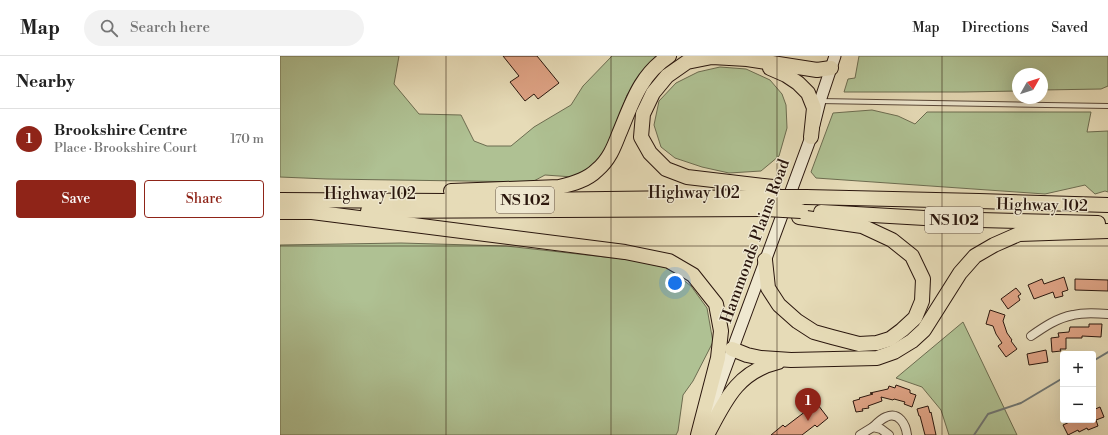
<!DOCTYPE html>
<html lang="en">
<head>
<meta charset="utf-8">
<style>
  :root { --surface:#fff; --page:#f2f2f2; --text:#222; --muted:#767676; --line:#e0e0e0; --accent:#8f2418 }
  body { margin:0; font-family:"Libre Bodoni",serif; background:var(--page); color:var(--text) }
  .controls { position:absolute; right:12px; bottom:12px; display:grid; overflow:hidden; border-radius:4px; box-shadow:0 4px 16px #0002 }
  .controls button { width:36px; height:36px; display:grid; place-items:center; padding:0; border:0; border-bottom:1px solid var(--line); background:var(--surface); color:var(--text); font:20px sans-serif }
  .compass { position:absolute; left:732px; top:12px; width:36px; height:36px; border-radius:50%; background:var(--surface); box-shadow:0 4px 16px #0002; rotate:51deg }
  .you { position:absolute; left:395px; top:227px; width:14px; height:14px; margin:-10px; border:3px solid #fff; border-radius:50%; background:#1a73e8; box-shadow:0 0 0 6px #1a73e833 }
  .badge { display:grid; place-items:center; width:26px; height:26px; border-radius:50%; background:var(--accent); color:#fff; font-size:13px; font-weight:700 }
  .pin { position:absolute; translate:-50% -33px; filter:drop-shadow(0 1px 2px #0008) }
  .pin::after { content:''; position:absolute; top:21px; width:14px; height:12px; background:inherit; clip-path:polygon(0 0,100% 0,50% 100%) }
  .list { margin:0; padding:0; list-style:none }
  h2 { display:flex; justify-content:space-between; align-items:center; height:52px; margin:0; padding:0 16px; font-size:17px }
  h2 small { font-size:13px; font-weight:400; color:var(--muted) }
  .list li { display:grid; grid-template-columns:26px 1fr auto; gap:12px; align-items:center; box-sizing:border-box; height:60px; padding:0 16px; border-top:1px solid var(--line) }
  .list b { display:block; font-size:15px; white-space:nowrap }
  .list p { margin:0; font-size:13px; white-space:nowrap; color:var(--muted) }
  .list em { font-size:13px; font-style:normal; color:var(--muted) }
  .actions { display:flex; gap:8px; padding:12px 16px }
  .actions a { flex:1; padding:9px 0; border:1px solid var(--accent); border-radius:4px; text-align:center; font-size:14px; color:var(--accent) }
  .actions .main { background:var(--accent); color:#fff }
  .icon { flex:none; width:22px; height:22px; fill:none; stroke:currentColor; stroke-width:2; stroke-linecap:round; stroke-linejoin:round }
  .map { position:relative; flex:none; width:828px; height:379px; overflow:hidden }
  header { display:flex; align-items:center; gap:24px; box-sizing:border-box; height:56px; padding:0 20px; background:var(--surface); border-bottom:1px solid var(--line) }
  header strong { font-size:19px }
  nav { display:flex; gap:22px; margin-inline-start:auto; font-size:14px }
  .search { width:280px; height:36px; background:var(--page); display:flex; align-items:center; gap:10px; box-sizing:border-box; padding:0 14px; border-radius:22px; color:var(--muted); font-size:15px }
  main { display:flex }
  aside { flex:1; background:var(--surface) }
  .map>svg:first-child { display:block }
</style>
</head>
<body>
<header>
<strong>Map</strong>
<div class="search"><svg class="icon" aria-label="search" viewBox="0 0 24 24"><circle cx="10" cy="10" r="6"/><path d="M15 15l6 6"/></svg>Search here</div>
<nav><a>Map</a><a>Directions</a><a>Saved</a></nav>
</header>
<main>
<aside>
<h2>Nearby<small></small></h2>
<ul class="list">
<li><span class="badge">1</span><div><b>Brookshire Centre</b><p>Place · Brookshire Court</p></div><em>170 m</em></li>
</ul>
<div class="actions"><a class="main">Save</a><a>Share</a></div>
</aside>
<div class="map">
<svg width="828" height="379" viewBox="0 0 828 379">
  <rect width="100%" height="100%" fill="#e6dbb7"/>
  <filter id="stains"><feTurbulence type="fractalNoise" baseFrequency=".005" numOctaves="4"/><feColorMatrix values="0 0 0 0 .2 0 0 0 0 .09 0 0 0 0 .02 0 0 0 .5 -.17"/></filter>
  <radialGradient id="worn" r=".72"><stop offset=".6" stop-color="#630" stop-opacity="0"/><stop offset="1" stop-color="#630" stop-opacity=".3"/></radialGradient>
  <g fill="#afc193" stroke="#6c6c50">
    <path d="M 0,0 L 119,0 L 114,28 L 139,58 L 181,59 L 194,85 L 207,90 L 231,90 L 254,71 L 291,49 L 303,30 L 332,0 L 381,0 L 367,12 L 347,39 L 334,75 L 318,108 L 293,121 L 265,119 L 252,126 L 47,123 L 0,121 Z"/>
    <path d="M 579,0 L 828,0 L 828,30 L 821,33 L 762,34 L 762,18 L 738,18 L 738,35 L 683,36 L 564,36 L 568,23 L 575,22 Z"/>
    <path d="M 440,11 L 466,13 L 490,24 L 502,38 L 506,49 L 507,72 L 499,100 L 481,115 L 449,117 L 422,111 L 395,102 L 381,91 L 374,69 L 379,45 L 396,27 L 418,16 Z"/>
    <path d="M 592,54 L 618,60 L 635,68 L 647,56 L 811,56 L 807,76 L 828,75 L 828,136 L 825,135 L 815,138 L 805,129 L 765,138 L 536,122 L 531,116 L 553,57 Z"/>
    <path d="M 121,187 L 226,190 L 352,204 L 388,212 L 411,230 L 427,252 L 433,286 L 413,325 L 403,339 L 398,375 L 396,379 L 0,379 L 0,189 Z"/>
    <path d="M 683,266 L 737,379 L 669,379 L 661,354 L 642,331 L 616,322 Z"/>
  </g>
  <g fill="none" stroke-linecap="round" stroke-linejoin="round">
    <g stroke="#6f7775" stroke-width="2">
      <path d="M 813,305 L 828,296"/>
      <path d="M 694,379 L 708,358 L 741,347 L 783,322"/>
    </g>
  </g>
  <g fill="#dfa385" stroke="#2a160d">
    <path d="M 223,0 L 257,0 L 279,27 L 258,43 L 254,38 L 245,45 L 230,26 L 239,20 Z"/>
    <path d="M 784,221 L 788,234 L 782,236 L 783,240 L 775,242 L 773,236 L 754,243 L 748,229 L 762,223 L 764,228 Z"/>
    <path d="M 795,223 L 828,224 L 828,235 L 795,234 Z"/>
    <path d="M 736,232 L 741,238 L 738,240 L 740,244 L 728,253 L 721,243 Z"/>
    <path d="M 710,254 L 725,259 L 723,265 L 727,277 L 732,284 L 731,285 L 737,293 L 726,301 L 718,290 L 722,287 L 716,278 L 713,270 L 706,268 Z"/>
    <path d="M 809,268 L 822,268 L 821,281 L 802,280 L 802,282 L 786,282 L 786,293 L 780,293 L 781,295 L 772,296 L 771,282 L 779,281 L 778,277 L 789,276 L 790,271 L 809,271 Z"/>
    <path d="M 766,294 L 768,306 L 749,309 L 747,298 Z"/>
    <path d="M 616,329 L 630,334 L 630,337 L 636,339 L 632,351 L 624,348 L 625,346 L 614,343 L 613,344 L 601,341 L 602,345 L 588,350 L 589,352 L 582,353 L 583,355 L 576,356 L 573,345 L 580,343 L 579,342 L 593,338 L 590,337 L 608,333 L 609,330 L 615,332 Z"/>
    <path d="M 535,345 L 548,362 L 537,371 L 535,369 L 522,379 L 491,379 L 503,369 L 505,371 L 526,355 L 524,353 Z"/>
    <path d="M 648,350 L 650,357 L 651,356 L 656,379 L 645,379 L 640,360 L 639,360 L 637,353 Z"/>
    <path d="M 820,351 L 824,361 L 816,364 L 818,370 L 808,374 L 807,372 L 799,376 L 798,374 L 788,379 L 783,369 L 794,364 L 813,364 L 813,354 Z"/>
  </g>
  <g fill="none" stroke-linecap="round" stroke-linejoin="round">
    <g stroke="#594738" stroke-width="6">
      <path id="lane" d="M 540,45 L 828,50"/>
    </g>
    <g stroke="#594738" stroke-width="10">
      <g id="street">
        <path d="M 751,280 C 764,271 777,262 793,259 C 804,256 817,257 828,258"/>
        <path d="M 580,379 L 593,371"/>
        <path d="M 609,379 L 601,373 L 593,371 C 597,367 601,363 606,361 C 619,355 626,369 627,379"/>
      </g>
    </g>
    <g stroke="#2a160d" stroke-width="13">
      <path id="secondary" d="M 430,354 L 531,81 L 540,45 L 555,0"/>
    </g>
    <g stroke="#2a160d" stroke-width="16">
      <g id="highway">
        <path d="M 490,12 L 506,19 L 518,27 L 528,37 L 534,52 L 531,81"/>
        <path d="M 493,131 L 407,121 L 386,113 L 370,97 L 361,81 L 363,58 L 373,37 L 387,20 L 407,6 L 432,1 L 467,3 L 537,14 L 551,12"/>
        <path d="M 171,135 L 279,131 C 293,128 307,124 317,114 C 329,104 334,91 339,78 C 352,47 360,19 389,0"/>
        <path d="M 526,141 L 699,145 L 828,149"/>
        <path d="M 0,144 L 166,145 L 490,141"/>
        <path d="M 88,155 L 486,153"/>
        <path d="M 0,156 L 42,156"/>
        <path d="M 32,156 L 345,196 L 389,205 L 413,219 L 436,248 L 441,275 L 438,302 L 418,379"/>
        <path d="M 541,156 L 662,163 L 818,167"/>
        <path d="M 485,204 L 488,232 L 499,249 L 517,265 L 534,276 L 552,281 L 579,288 L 597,287 L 610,283 L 622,274 L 635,262 L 642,245 L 643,223 L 632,200 L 612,184 L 582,170 L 519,161"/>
        <path d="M 452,293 L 467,299 L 481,302 L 511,304 L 597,302 L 614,296 L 632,285 L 644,274 L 680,217 L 695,200 L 714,189 L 739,178 L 828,175"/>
        <path d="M 427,379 C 445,345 457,316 498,306"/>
      </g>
    </g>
    <use href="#lane" stroke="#efe8d0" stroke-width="4"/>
    <use href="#street" stroke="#efe8d0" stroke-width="8"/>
    <use href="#secondary" stroke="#efe8d0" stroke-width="11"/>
    <use href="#highway" stroke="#e6dbb7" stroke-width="14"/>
    <g stroke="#2a160d" stroke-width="16" stroke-linecap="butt">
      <g id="highway-bridge">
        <path d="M 490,141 L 526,141"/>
        <path d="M 486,153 L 521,155"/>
      </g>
    </g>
    <use href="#highway-bridge" stroke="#e6dbb7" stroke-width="14"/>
  </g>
  <path fill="none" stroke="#2a160d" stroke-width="1" stroke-opacity="0.55" d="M 166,0 L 166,379M 331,0 L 331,379M 497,0 L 497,379M 662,0 L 662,379M 0,190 L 828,190"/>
  <g text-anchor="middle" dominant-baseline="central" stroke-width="3" stroke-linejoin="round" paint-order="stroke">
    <g fill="#efe8d0" stroke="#655548" stroke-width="1">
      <rect x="216" y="131" width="58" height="26" rx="3"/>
      <rect x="645" y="151" width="58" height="26" rx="3"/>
    </g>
    <g font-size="15" font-weight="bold" fill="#2a160d">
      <text x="245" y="144">NS 102</text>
      <text x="674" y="164">NS 102</text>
    </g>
    <g font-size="16" fill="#2a160d" stroke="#efe8d0">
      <text x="414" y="137">Highway 102</text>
      <text x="90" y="138">Highway 102</text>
      <text transform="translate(762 149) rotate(1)">Highway 102</text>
      <text transform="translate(475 185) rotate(-70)">Hammonds Plains Road</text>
    </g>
  </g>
  <rect width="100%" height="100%" filter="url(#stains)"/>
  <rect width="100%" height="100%" fill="url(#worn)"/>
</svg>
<div class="controls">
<button>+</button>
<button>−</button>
</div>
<svg class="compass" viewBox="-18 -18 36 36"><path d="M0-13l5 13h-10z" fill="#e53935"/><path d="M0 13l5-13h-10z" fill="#767676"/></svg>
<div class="you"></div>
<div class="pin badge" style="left:528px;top:365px">1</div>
</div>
</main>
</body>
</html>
